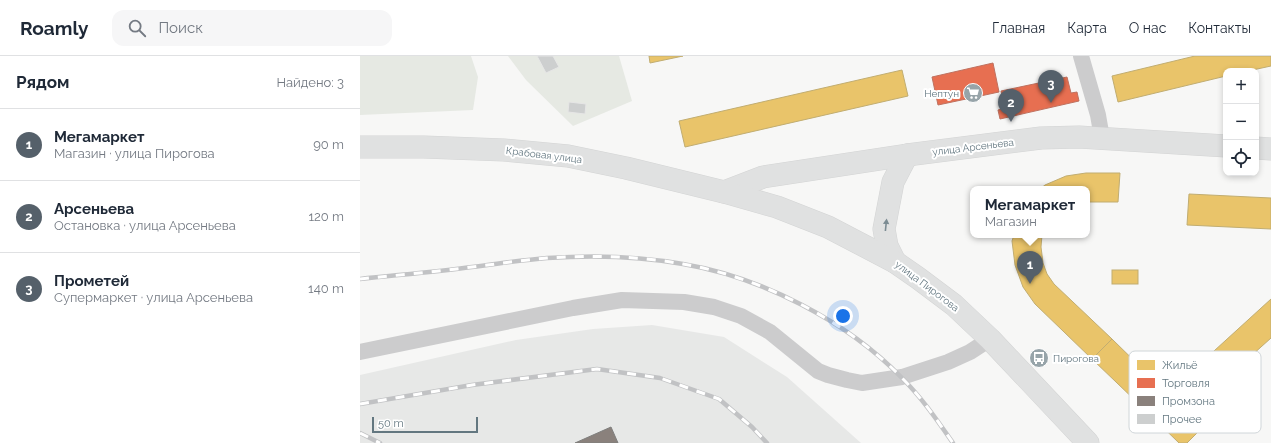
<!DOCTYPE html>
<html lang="ru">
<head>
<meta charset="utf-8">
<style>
  :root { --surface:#fff; --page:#f6f6f7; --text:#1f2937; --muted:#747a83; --line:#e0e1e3; --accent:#55606a }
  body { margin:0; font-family:Raleway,sans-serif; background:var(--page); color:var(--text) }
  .controls { position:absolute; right:12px; top:12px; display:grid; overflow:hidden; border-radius:8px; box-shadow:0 2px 6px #0003 }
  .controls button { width:36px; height:36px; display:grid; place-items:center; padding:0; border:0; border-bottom:1px solid var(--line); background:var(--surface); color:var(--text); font:20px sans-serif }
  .scale { position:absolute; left:12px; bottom:10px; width:106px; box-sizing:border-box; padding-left:4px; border:2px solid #637780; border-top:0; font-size:11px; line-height:14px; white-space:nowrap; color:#637780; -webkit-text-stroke:3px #fff; paint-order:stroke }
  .you { position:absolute; left:483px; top:260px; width:14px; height:14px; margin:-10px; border:3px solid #fff; border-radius:50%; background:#1a73e8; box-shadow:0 0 0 6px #1a73e833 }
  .badge { display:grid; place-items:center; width:26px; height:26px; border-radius:50%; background:var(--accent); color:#fff; font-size:13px; font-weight:700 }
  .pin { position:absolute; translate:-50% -33px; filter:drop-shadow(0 1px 2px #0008) }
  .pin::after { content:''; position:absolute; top:21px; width:14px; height:12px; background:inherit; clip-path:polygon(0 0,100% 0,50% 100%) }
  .popup { position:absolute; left:610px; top:130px; width:120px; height:52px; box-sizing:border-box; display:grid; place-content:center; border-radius:8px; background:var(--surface); filter:drop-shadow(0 1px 3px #0005); font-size:13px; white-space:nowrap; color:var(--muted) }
  .popup b { font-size:15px; color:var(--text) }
  .popup::after { content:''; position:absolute; left:50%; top:100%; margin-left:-8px; border:8px solid transparent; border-top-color:var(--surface) }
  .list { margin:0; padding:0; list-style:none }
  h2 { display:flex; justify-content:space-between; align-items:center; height:52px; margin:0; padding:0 16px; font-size:17px }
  h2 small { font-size:13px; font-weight:400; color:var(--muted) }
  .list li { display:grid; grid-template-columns:26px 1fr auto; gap:12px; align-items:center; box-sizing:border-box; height:72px; padding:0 16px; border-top:1px solid var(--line) }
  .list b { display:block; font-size:15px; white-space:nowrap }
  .list p { margin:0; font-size:13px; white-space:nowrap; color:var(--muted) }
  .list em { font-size:13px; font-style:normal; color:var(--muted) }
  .icon { flex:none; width:22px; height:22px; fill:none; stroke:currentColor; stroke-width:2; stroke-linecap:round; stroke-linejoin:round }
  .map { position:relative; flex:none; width:911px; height:387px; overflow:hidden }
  header { display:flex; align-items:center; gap:24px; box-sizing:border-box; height:56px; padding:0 20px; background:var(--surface); border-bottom:1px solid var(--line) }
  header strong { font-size:19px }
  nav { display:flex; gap:22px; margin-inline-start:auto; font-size:14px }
  .search { width:280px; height:36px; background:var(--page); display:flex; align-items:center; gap:10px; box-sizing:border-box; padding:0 14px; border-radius:12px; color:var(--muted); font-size:15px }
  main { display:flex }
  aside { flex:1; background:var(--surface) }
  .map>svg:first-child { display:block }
</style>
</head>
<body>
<header>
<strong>Roamly</strong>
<div class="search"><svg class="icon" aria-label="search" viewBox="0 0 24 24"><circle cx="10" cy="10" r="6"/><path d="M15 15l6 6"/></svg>Поиск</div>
<nav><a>Главная</a><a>Карта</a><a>О нас</a><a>Контакты</a></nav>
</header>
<main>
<aside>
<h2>Рядом<small>Найдено: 3</small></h2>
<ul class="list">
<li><span class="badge">1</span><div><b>Мегамаркет</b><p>Магазин · улица Пирогова</p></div><em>90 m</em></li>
<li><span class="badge">2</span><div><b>Арсеньева</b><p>Остановка · улица Арсеньева</p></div><em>120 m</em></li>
<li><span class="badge">3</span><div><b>Прометей</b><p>Супермаркет · улица Арсеньева</p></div><em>140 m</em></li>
</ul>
</aside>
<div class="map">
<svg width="911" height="387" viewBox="0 0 911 387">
  <rect width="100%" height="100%" fill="#f7f7f6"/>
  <path fill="#e7e8e7" d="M 292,269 L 364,281 L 427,321 L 501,387 L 0,387 L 0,319 L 156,284 L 233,273 Z"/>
  <g fill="#e6e9e3">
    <path d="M 0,0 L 111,0 L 118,21 L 113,54 L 0,59 Z"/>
    <path d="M 148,0 L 259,0 L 272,45 L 213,70 L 166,24 Z"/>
  </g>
  <g fill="#e9c46a" stroke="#c1ad71">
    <path d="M 289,0 L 323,0 L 290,7 Z"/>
    <path d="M 835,0 L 911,0 L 911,10 L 888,15 L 866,15 L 866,20 L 758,46 L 752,20 Z"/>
    <path d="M 542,14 L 548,40 L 325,91 L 319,65 Z"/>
    <path d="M 726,117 L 760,117 L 758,146 L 727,146 L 727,133 L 680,133 L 685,129 L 706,120 Z"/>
    <path d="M 829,138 L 911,142 L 911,173 L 827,169 Z"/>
    <path d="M 654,179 L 682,179 L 681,191 L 683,207 L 687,218 L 694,228 L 752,283 L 732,303 L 675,248 L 663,231 L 655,209 L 652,185 Z"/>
    <rect x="752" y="214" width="26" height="14"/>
    <path d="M 911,243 L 911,282 L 862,326 L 843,305 Z"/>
    <path d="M 752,283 L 800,330 L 781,350 L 732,303 Z"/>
    <path d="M 800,330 L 843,371 L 827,387 L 819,387 L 781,350 Z"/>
  </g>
  <g fill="#e76f51" stroke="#bf715f">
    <path d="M 633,7 L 639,36 L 578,49 L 572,21 Z"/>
    <path d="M 707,21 L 711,37 L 717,36 L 719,45 L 640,63 L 638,54 L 645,52 L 641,35 Z"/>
  </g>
  <path fill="#8a817c" stroke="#7e7e7d" d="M 251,371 L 258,387 L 215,387 Z"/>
  <g fill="#cdcfcf" stroke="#e6e6e6">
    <path d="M 177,0 L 193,0 L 199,11 L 186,17 Z"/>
    <path d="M 209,46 L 226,48 L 225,58 L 208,56 Z"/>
  </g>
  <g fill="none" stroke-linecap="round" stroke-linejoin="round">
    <g stroke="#d3d4d4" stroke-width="23">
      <g id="secondary">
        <path d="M 896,92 L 911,93"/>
        <path d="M 364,136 L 403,121 L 547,99 L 681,82 L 719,81 L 866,90"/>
        <path d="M 535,206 L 527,190 L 524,173 L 533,126 L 547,99"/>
      </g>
    </g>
    <g stroke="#d3d4d4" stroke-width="23">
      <path id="primary" d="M 0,91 L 64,91 L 144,94 L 208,100 L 266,112 L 364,136 L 417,151 L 468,171 L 535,206 L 558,222 L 594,249 L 630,283 L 728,387"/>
    </g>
    <g stroke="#cccccd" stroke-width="16">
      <path d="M 721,0 L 738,59 L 742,82"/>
      <path d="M 0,296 L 213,252 L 262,244 L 324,246 L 354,251 L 381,260 L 410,276 L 458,315 L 468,319 L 487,324 L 502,327 L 542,321 L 588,306 L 610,296 L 630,283"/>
    </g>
    <use href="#secondary" stroke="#e0e1e1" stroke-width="22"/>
    <use href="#primary" stroke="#e0e1e1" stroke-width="22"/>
    <g stroke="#c1c2c4" stroke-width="4.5">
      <g id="rail">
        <path d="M 0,223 C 37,219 75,216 112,211 C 137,208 162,204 187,202 C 231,199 279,200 323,208 C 401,221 487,265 542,322 C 562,342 577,364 593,387"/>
        <path d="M 0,348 L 112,329 L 237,313 L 300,322 L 359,343 L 392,371 L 407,387"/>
        <path d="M 0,377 L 20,387"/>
      </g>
    </g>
    <use href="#rail" stroke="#fff" stroke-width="3" stroke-dasharray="9" stroke-linecap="butt"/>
  </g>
  <defs><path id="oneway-solid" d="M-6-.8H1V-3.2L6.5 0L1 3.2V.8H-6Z"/></defs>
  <use fill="#7c8c93" href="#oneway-solid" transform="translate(526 169) rotate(-84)"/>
  <defs>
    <g id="supermarket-disc" transform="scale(1)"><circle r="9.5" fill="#97a4a9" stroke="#fff"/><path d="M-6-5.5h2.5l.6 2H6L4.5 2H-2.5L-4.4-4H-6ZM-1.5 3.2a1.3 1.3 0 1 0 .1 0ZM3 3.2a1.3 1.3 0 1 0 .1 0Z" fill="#fff"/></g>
    <g id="bus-disc" transform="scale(1)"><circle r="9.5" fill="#97a4a9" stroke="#fff"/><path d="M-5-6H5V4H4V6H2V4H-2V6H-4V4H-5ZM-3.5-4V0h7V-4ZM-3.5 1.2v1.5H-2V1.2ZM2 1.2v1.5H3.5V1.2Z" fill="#fff"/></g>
  </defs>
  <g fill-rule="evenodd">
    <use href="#supermarket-disc" x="613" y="37"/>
    <use href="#bus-disc" x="679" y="302"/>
  </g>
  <g text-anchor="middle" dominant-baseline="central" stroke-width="4" stroke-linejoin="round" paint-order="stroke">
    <g font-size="10" fill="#637780" stroke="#fff" text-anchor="end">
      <text x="599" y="37">Нептун</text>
      <text x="693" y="302" text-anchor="start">Пирогова</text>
    </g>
    <g font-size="10" fill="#637780" stroke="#fff">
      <text transform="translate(613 91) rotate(-7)">улица Арсеньева</text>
      <text transform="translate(184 99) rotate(7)">Крабовая улица</text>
      <text transform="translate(567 230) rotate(37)">улица Пирогова</text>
    </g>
  </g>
  <rect x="769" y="295" width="132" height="82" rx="6" fill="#fff" stroke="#d0d6d9" stroke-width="1"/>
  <rect x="777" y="304" width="18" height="10" fill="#e9c46a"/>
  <rect x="777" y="322" width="18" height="10" fill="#e76f51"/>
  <rect x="777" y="340" width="18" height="10" fill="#8a817c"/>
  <rect x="777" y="358" width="18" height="10" fill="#cdcfcf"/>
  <g font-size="11" fill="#637780">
    <text x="802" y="313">Жильё</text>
    <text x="802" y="331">Торговля</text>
    <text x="802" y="349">Промзона</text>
    <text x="802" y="367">Прочее</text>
  </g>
</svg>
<div class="controls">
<button>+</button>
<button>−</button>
<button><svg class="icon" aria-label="locate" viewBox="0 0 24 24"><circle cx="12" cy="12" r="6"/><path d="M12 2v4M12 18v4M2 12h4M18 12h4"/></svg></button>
</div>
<div class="scale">50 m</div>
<div class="you"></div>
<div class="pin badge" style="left:670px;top:228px">1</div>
<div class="popup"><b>Мегамаркет</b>Магазин</div>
<div class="pin badge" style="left:651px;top:66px">2</div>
<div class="pin badge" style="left:691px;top:47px">3</div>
</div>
</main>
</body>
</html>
